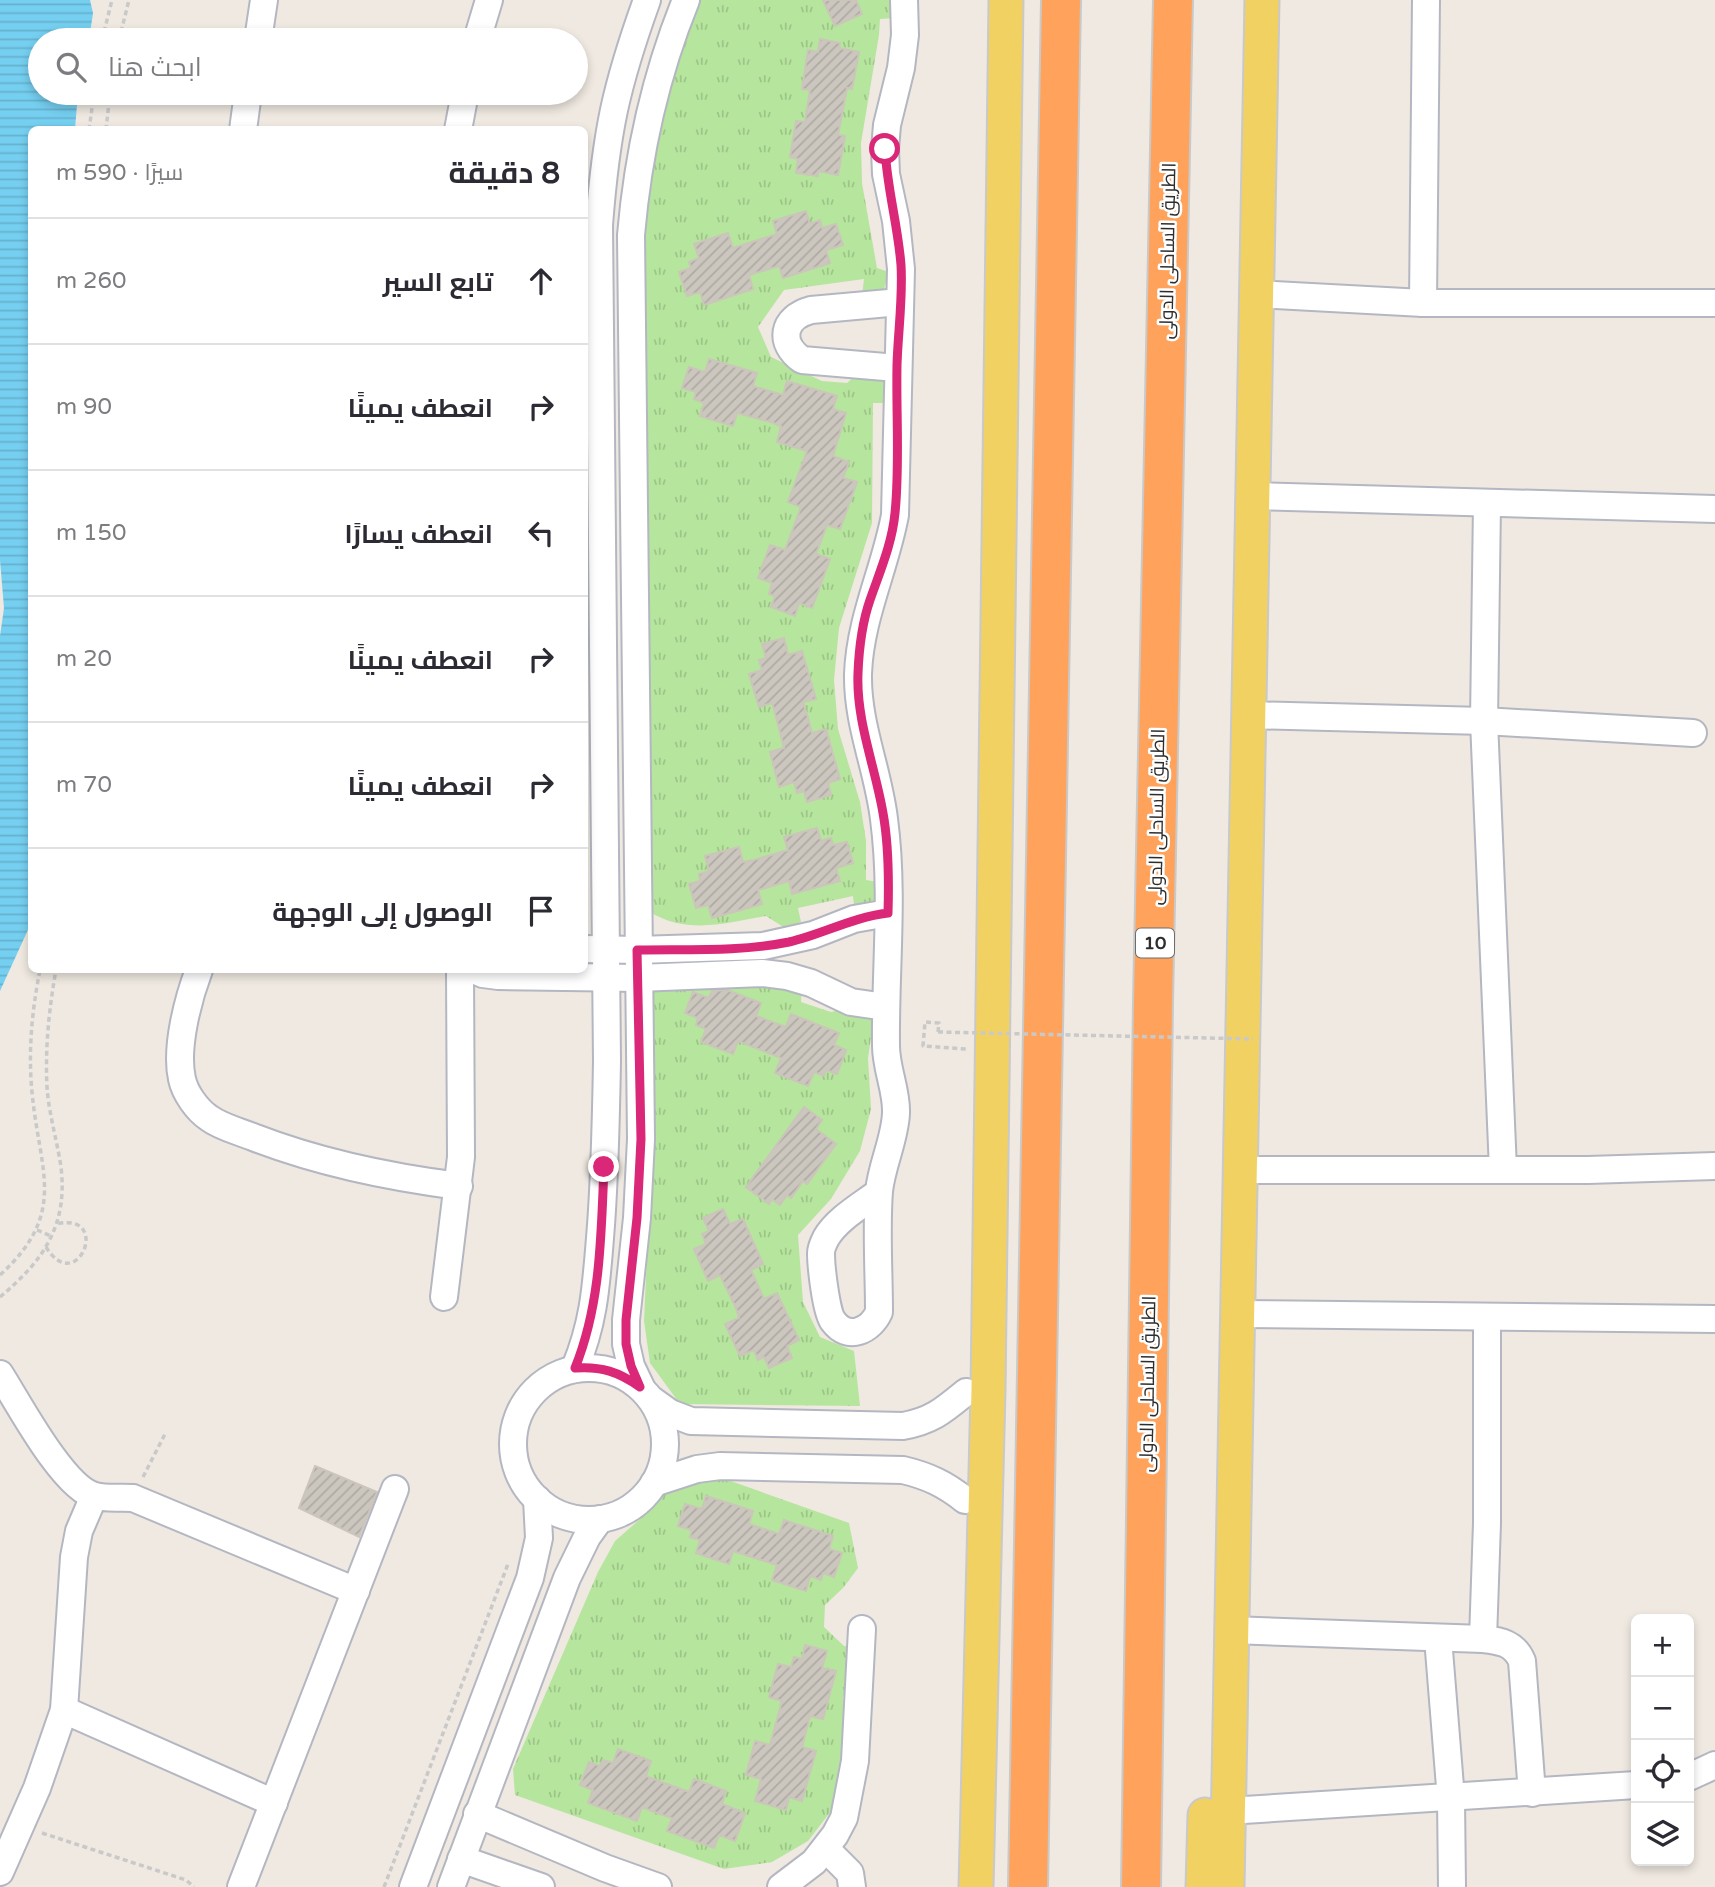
<!DOCTYPE html>
<html lang="ar">
<head>
<meta charset="utf-8">
<style>
  :root { --surface:#fff; --page:#f7f7f7; --text:#2b2b33; --muted:#7c7c81; --line:#e1e1e2 }
  body { margin:0; font-family:"Varela Round",Cairo,sans-serif; background:var(--page); color:var(--text); direction:rtl }
  .controls { position:absolute; right:21px; bottom:21px; display:grid; overflow:hidden; border-radius:10px; box-shadow:0 4px 10px #0003 }
  .controls button { width:63px; height:63px; display:grid; place-items:center; padding:0; border:0; border-bottom:2px solid var(--line); background:var(--surface); color:var(--text); font:35px sans-serif }
  .stop { position:absolute; width:21px; height:21px; margin:-16px; border:5px solid #db2777; border-radius:50%; background:#fff }
  .stop.end { background:#db2777; border-color:#fff; box-shadow:0 2px 7px #0008 }
  .list { margin:0; padding:0; list-style:none }
  h2 { display:flex; justify-content:space-between; align-items:center; height:91px; margin:0; padding:0 28px; font-size:30px }
  h2 small { font-size:23px; font-weight:400; color:var(--muted) }
  .list li { display:grid; grid-template-columns:46px 1fr auto; gap:21px; align-items:center; box-sizing:border-box; height:126px; padding:0 28px; border-top:2px solid var(--line) }
  .list b { display:block; font-size:26px; white-space:nowrap }
  .list em { font-size:23px; font-style:normal; color:var(--muted) }
  .icon { flex:none; width:38px; height:38px; fill:none; stroke:currentColor; stroke-width:2; stroke-linecap:round; stroke-linejoin:round }
  .map { position:relative; flex:none; width:1715px; height:1887px; overflow:hidden; direction:ltr }
  .search { position:absolute; background:var(--surface); box-shadow:0 4px 10px #0003; left:28px; top:28px; width:560px; height:77px; display:flex; align-items:center; gap:18px; box-sizing:border-box; padding:0 24px; border-radius:38px; color:var(--muted); font-size:26px }
  .panel { position:absolute; background:var(--surface); box-shadow:0 4px 10px #0003; left:28px; top:126px; width:560px; height:847px; border-radius:10px; direction:rtl }
  .map>svg:first-child { display:block }
</style>
</head>
<body>
<div class="map">
<svg width="1715" height="1887" viewBox="0 0 1715 1887">
  <defs>
    <pattern id="grass-tufts" width="24" height="20" patternUnits="userSpaceOnUse" patternTransform="scale(1.75)"><rect width="24" height="20" fill="#b6e59e"/><path d="M3 7l-1-3M5 7V3M7 7l1-3M15 17l-1-3M17 17v-4M19 17l1-3" fill="none" stroke="#9dc588"/></pattern>
    <pattern id="water-rules" width="6" height="5" patternUnits="userSpaceOnUse" patternTransform="scale(1.75)"><rect width="6" height="5" fill="#75cff0"/><path d="M0 2.5h6" fill="none" stroke="#66b2ce"/></pattern>
    <pattern id="building-hatch" width="6" height="6" patternUnits="userSpaceOnUse" patternTransform="scale(1.75)"><rect width="6" height="6" fill="#cbc7bf"/><path d="M-1 1l2-2M0 6l6-6M5 7l2-2" fill="none" stroke="#afaba4"/></pattern>
  </defs>
  <rect width="100%" height="100%" fill="#efe9e1"/>
  <g fill="url(#grass-tufts)">
    <path d="M 695,0 L 893,0 L 895,18 L 880,19 L 879,35 L 861,143 L 862,183 L 877,268 L 889,272 L 884,289 L 869,296 L 862,296 L 864,279 L 784,290 L 758,327 L 771,357 L 822,381 L 847,383 L 859,372 L 880,373 L 887,385 L 887,403 L 873,403 L 872,523 L 839,628 L 834,680 L 838,729 L 860,802 L 866,841 L 866,880 L 878,882 L 876,900 L 854,905 L 853,896 L 798,908 L 801,922 L 785,928 L 766,916 C 727,923 687,935 650,912 L 645,376 L 640,246 L 656,124 Z"/>
    <path d="M 802,984 L 801,1002 L 831,1012 L 848,1008 L 874,1017 L 868,1058 L 871,1109 L 860,1151 L 831,1199 L 798,1235 L 803,1302 L 820,1337 L 854,1351 L 860,1406 L 680,1404 L 650,1363 L 644,1321 L 648,1234 L 649,1005 L 654,985 Z"/>
    <path d="M 708,1473 L 849,1523 L 858,1568 L 843,1588 L 825,1605 L 824,1627 L 844,1646 L 860,1647 L 858,1686 L 843,1697 L 843,1773 L 831,1811 L 808,1841 L 772,1862 L 724,1869 L 515,1795 L 513,1769 L 598,1572 L 615,1541 L 639,1520 L 670,1487 Z"/>
  </g>
  <path fill="url(#water-rules)" d="M 0,0 L 90,0 L 93,13 L 89,40 L 40,40 L 40,93 L 78,93 L 75,129 L 32,130 L 32,921 L 0,991 L 0,636 L 4,608 L 0,560 Z"/>
  <g fill="url(#building-hatch)" stroke="#cbc5ba" stroke-width="2">
    <path d="M 823,0 L 856,0 L 862,14 L 835,26 Z"/>
    <path d="M 820,39 L 840,43 L 839,48 L 859,52 L 852,89 L 847,88 L 838,135 L 845,136 L 838,175 L 818,171 L 818,176 L 796,173 L 798,159 L 790,157 L 796,121 L 805,122 L 810,90 L 802,89 L 808,50 L 818,52 Z"/>
    <path d="M 806,211 L 810,224 L 820,220 L 822,228 L 836,224 L 843,245 L 826,250 L 830,263 L 783,278 L 779,266 L 749,275 L 753,289 L 704,305 L 700,292 L 687,296 L 679,272 L 691,268 L 689,262 L 699,258 L 694,244 L 728,233 L 733,248 L 777,234 L 773,221 Z"/>
    <path d="M 709,359 L 757,373 L 753,386 L 783,395 L 787,381 L 837,396 L 833,409 L 846,413 L 833,456 L 849,462 L 843,478 L 857,482 L 840,529 L 827,525 L 816,554 L 830,559 L 812,608 L 799,603 L 795,616 L 771,607 L 775,596 L 769,594 L 772,583 L 758,578 L 770,545 L 785,550 L 801,507 L 788,502 L 807,451 L 777,442 L 781,426 L 771,422 L 737,413 L 733,426 L 700,416 L 704,403 L 694,399 L 696,392 L 682,388 L 689,367 L 705,372 Z"/>
    <path d="M 784,638 L 788,655 L 802,651 L 816,699 L 803,702 L 808,718 L 812,733 L 826,729 L 840,779 L 828,783 L 831,795 L 807,802 L 804,791 L 797,793 L 794,782 L 779,787 L 770,752 L 784,748 L 775,713 L 772,703 L 759,707 L 749,674 L 762,670 L 759,660 L 766,658 L 762,644 Z"/>
    <path d="M 817,828 L 821,841 L 831,838 L 833,845 L 847,842 L 853,863 L 836,868 L 840,881 L 792,894 L 789,881 L 758,890 L 762,904 L 712,918 L 708,905 L 696,908 L 689,884 L 700,881 L 699,874 L 709,871 L 705,856 L 739,847 L 743,862 L 754,860 L 788,850 L 784,837 Z"/>
    <path d="M 727,990 L 761,1003 L 756,1016 L 786,1027 L 791,1014 L 839,1033 L 834,1045 L 846,1050 L 837,1074 L 826,1070 L 824,1076 L 814,1072 L 808,1086 L 775,1073 L 781,1058 L 771,1054 L 738,1041 L 733,1054 L 701,1042 L 706,1029 L 696,1025 L 698,1018 L 685,1013 L 693,992 L 709,998 L 712,991 Z"/>
    <path d="M 804,1107 L 822,1120 L 816,1129 L 836,1144 L 807,1184 L 803,1181 L 791,1198 L 787,1195 L 780,1205 L 772,1199 L 769,1204 L 746,1187 Z"/>
    <path d="M 723,1209 L 730,1224 L 743,1219 L 763,1264 L 751,1270 L 764,1299 L 777,1293 L 799,1340 L 787,1346 L 792,1358 L 769,1368 L 764,1357 L 758,1360 L 754,1350 L 740,1356 L 725,1324 L 739,1318 L 736,1308 L 720,1275 L 708,1281 L 694,1249 L 706,1244 L 702,1234 L 709,1231 L 703,1218 Z"/>
    <path d="M 315,1466 L 377,1492 L 359,1537 L 299,1508 Z"/>
    <path d="M 706,1496 L 753,1511 L 749,1524 L 779,1534 L 784,1520 L 833,1536 L 829,1549 L 842,1553 L 834,1577 L 823,1573 L 821,1580 L 810,1576 L 806,1591 L 772,1580 L 777,1565 L 733,1551 L 729,1564 L 696,1553 L 700,1540 L 690,1537 L 692,1530 L 678,1526 L 685,1504 L 702,1509 Z"/>
    <path d="M 805,1645 L 827,1651 L 822,1668 L 836,1671 L 823,1719 L 810,1716 L 802,1747 L 816,1751 L 802,1801 L 789,1797 L 786,1810 L 755,1801 L 761,1779 L 746,1775 L 755,1741 L 770,1745 L 782,1701 L 769,1697 L 778,1664 L 791,1667 L 794,1657 L 802,1659 Z"/>
    <path d="M 618,1749 L 651,1761 L 646,1776 L 656,1780 L 689,1792 L 694,1779 L 726,1791 L 722,1804 L 745,1813 L 735,1841 L 719,1835 L 714,1848 L 667,1831 L 672,1818 L 657,1813 L 642,1807 L 637,1821 L 588,1803 L 593,1790 L 580,1785 L 589,1762 L 600,1766 L 603,1760 L 613,1763 Z"/>
  </g>
  <g fill="none" stroke-linecap="round" stroke-linejoin="round">
    <g stroke="#b4b7c1" stroke-width="30">
      <g id="minor">
        <path d="M 258,40 L 264,0"/>
        <path d="M 477,40 L 489,0"/>
        <path d="M 243,130 L 248,93"/>
        <path d="M 458,130 L 465,93"/>
        <path d="M 1256,294 L 1423,303 L 1715,303"/>
        <path d="M 1423,303 L 1426,0"/>
        <path d="M 897,368 L 802,360 C 778,343 782,318 811,310 L 900,302"/>
        <path d="M 1253,496 L 1715,509"/>
        <path d="M 1487,503 L 1484,721 L 1503,1170"/>
        <path d="M 1247,715 L 1484,721 L 1693,733"/>
        <path d="M 584,949 L 637,950 L 763,946 L 813,935 L 854,919 L 888,913"/>
        <path d="M 199,970 C 188,999 175,1048 182,1079 C 185,1093 197,1110 209,1118 C 221,1127 238,1131 253,1137 C 320,1163 388,1177 459,1186"/>
        <path d="M 474,970 L 483,974 L 498,976 L 638,978 L 762,973 L 787,976 L 811,983 L 851,1002 L 886,1007"/>
        <path d="M 1240,1170 L 1588,1170 L 1715,1166"/>
        <path d="M 879,1192 C 862,1205 837,1219 826,1238 C 824,1242 821,1248 821,1253 C 821,1266 826,1312 833,1321 C 848,1342 871,1330 879,1312 C 879,1272 876,1230 879,1191 C 882,1164 895,1139 896,1113 C 897,1091 886,1069 886,1046 C 885,970 894,894 884,819 C 878,769 857,724 858,674 C 860,618 885,569 895,515 L 901,269 L 896,221 L 886,174 L 885,149 L 887,125 L 901,68 L 905,35 L 904,0"/>
        <path d="M 444,1297 L 461,1157 L 460,970"/>
        <path d="M 1237,1314 L 1715,1319"/>
        <circle cx="589" cy="1444" r="76"/>
        <path d="M 575,1368 C 594,1322 596,1287 600,1238 C 605,1179 606,1120 607,1061 L 599,225 C 602,186 606,148 614,110 C 622,73 634,36 647,0"/>
        <path d="M 0,1374 C 18,1402 63,1488 95,1496 C 106,1499 121,1497 133,1498 L 356,1591"/>
        <path d="M 641,1387 L 631,1366 L 626,1344 L 626,1320 L 637,1218 L 641,1139 L 631,235 C 638,154 655,76 686,0"/>
        <path d="M 652,1400 L 670,1413 L 691,1421 L 903,1426 C 932,1421 944,1410 966,1392"/>
        <path d="M 654,1483 L 697,1469 L 720,1466 L 903,1470 C 928,1476 945,1484 965,1500"/>
        <path d="M 1231,1630 L 1483,1639 C 1501,1641 1514,1643 1522,1661 L 1532,1793"/>
        <path d="M 1438,1638 L 1451,1799 L 1452,1887"/>
        <path d="M 1483,1639 L 1487,1523 L 1487,1318"/>
        <path d="M 64,1710 L 274,1803"/>
        <path d="M 1689,1777 L 1715,1765"/>
        <path d="M 1228,1811 L 1636,1785"/>
        <path d="M 477,1814 L 605,1868 L 658,1887"/>
        <path d="M 826,1849 L 850,1873 L 852,1887"/>
        <path d="M 461,1859 L 541,1887"/>
        <path d="M 0,1872 L 37,1788 L 64,1710 L 74,1557 L 79,1531 L 94,1496"/>
        <path d="M 241,1887 L 395,1489"/>
        <path d="M 413,1887 L 530,1578 L 539,1538 L 537,1499"/>
        <path d="M 451,1887 L 567,1578 L 587,1537 L 600,1519"/>
        <path d="M 781,1887 L 814,1862 L 835,1835 L 844,1818 L 855,1761 L 862,1629"/>
      </g>
    </g>
    <g stroke="#c9c9c9" stroke-width="37">
      <g id="major">
        <path d="M 976,1887 L 988,1390 L 1006,0"/>
        <path d="M 1203,1887 L 1205,1815"/>
        <path d="M 1227,1887 L 1262,0"/>
      </g>
    </g>
    <g stroke="#c9c9c9" stroke-width="42">
      <g id="highway">
        <path d="M 1028,1887 L 1061,0"/>
        <path d="M 1141,1887 L 1153,1002 L 1173,0"/>
      </g>
    </g>
    <g stroke="#c9c9c9" stroke-width="3.5" stroke-dasharray="5 3.5" stroke-linecap="butt">
      <path d="M 102,40 L 112,0"/>
      <path d="M 119,40 L 129,0"/>
      <path d="M 89,130 L 94,93"/>
      <path d="M 106,130 L 110,93"/>
      <path d="M 938,1032 L 939,1023 L 925,1022 L 923,1046 L 966,1049"/>
      <path d="M 37,1230 L 51,1236"/>
      <path d="M 46,1247 C 77,1298 113,1211 56,1224"/>
      <path d="M 0,1275 C 69,1212 39,1171 32,1092 C 28,1051 32,1010 40,970"/>
      <path d="M 0,1297 C 43,1261 68,1226 61,1167 C 57,1140 49,1115 47,1087 C 45,1047 49,1009 56,970"/>
      <path d="M 143,1477 L 165,1434"/>
      <path d="M 42,1833 L 186,1880 L 194,1887"/>
      <path d="M 384,1887 L 508,1564"/>
    </g>
    <use href="#minor" stroke="#fff" stroke-width="26"/>
    <use href="#major" stroke="#f2d163" stroke-width="33"/>
    <use href="#highway" stroke="#ffa35c" stroke-width="38"/>
    <path stroke="#c9c9c9" stroke-width="3.5" stroke-dasharray="5 3.5" stroke-linecap="butt" d="M 938,1032 L 1253,1039"/>
  </g>
  <g fill="none" stroke-linecap="round" stroke-linejoin="round">
    <path stroke="#db2777" stroke-width="9" d="M 604,1167 C 601,1235 601,1304 575,1368 C 601,1366 619,1372 640,1387 L 631,1366 L 626,1344 L 626,1320 L 637,1218 L 641,1139 L 637,950 C 687,949 740,952 789,942 C 823,934 853,917 888,913 C 889,880 889,846 883,813 C 875,766 856,721 858,673 C 859,648 862,623 870,600 C 880,571 892,544 895,513 C 900,464 896,415 897,365 C 898,332 903,298 901,265 C 898,226 887,188 885,149"/>
  </g>
  <g text-anchor="middle" dominant-baseline="central" stroke-width="5" stroke-linejoin="round" paint-order="stroke">
    <rect fill="#fff" stroke="#6d6d6d" stroke-width="2" x="1136" y="928.5" width="38" height="29" rx="5"/>
    <g font-size="18" font-weight="bold" fill="#2e2e2e">
      <text x="1155" y="943">10</text>
    </g>
    <g font-size="19" fill="#2e2e2e" stroke="#fff">
      <text transform="translate(1168 251) rotate(-89)">الطريق الساحلى الدولى</text>
      <text transform="translate(1157 817) rotate(-89)">الطريق الساحلى الدولى</text>
      <text transform="translate(1148 1384) rotate(-89)">الطريق الساحلى الدولى</text>
    </g>
  </g>
</svg>
<div class="controls">
<button>+</button>
<button>−</button>
<button><svg class="icon" aria-label="locate" viewBox="0 0 24 24"><circle cx="12" cy="12" r="6"/><path d="M12 2v4M12 18v4M2 12h4M18 12h4"/></svg></button>
<button><svg class="icon" aria-label="layers" viewBox="0 0 24 24"><path d="M12 4l9 5-9 5-9-5zM3 14l9 5 9-5"/></svg></button>
</div>
<div class="stop" style="left:885px;top:149px"></div>
<div class="stop end" style="left:604px;top:1167px"></div>
<div class="search"><svg class="icon" aria-label="search" viewBox="0 0 24 24"><circle cx="10" cy="10" r="6"/><path d="M15 15l6 6"/></svg>ابحث هنا</div>
<section class="panel">
<h2>8 دقيقة<small>سيرًا · 590 m</small></h2>
<ul class="list">
<li><svg class="icon" aria-label="ahead" viewBox="0 0 24 24"><path d="M12 20V5M6 11l6-6 6 6"/></svg><div><b>تابع السير</b></div><em>260 m</em></li>
<li><svg class="icon" aria-label="right" viewBox="0 0 24 24"><path d="M7 20v-9h11M14 6l5 5-5 5"/></svg><div><b>انعطف يمينًا</b></div><em>90 m</em></li>
<li><svg class="icon" aria-label="left" viewBox="0 0 24 24"><path d="M17 20v-9H6M10 6l-5 5 5 5"/></svg><div><b>انعطف يسارًا</b></div><em>150 m</em></li>
<li><svg class="icon" aria-label="right" viewBox="0 0 24 24"><path d="M7 20v-9h11M14 6l5 5-5 5"/></svg><div><b>انعطف يمينًا</b></div><em>20 m</em></li>
<li><svg class="icon" aria-label="right" viewBox="0 0 24 24"><path d="M7 20v-9h11M14 6l5 5-5 5"/></svg><div><b>انعطف يمينًا</b></div><em>70 m</em></li>
<li><svg class="icon" aria-label="arrive" viewBox="0 0 24 24"><path d="M6 21V4h12l-3 4 3 4H6"/></svg><div><b>الوصول إلى الوجهة</b></div></li>
</ul>
</section>
</div>
</body>
</html>
